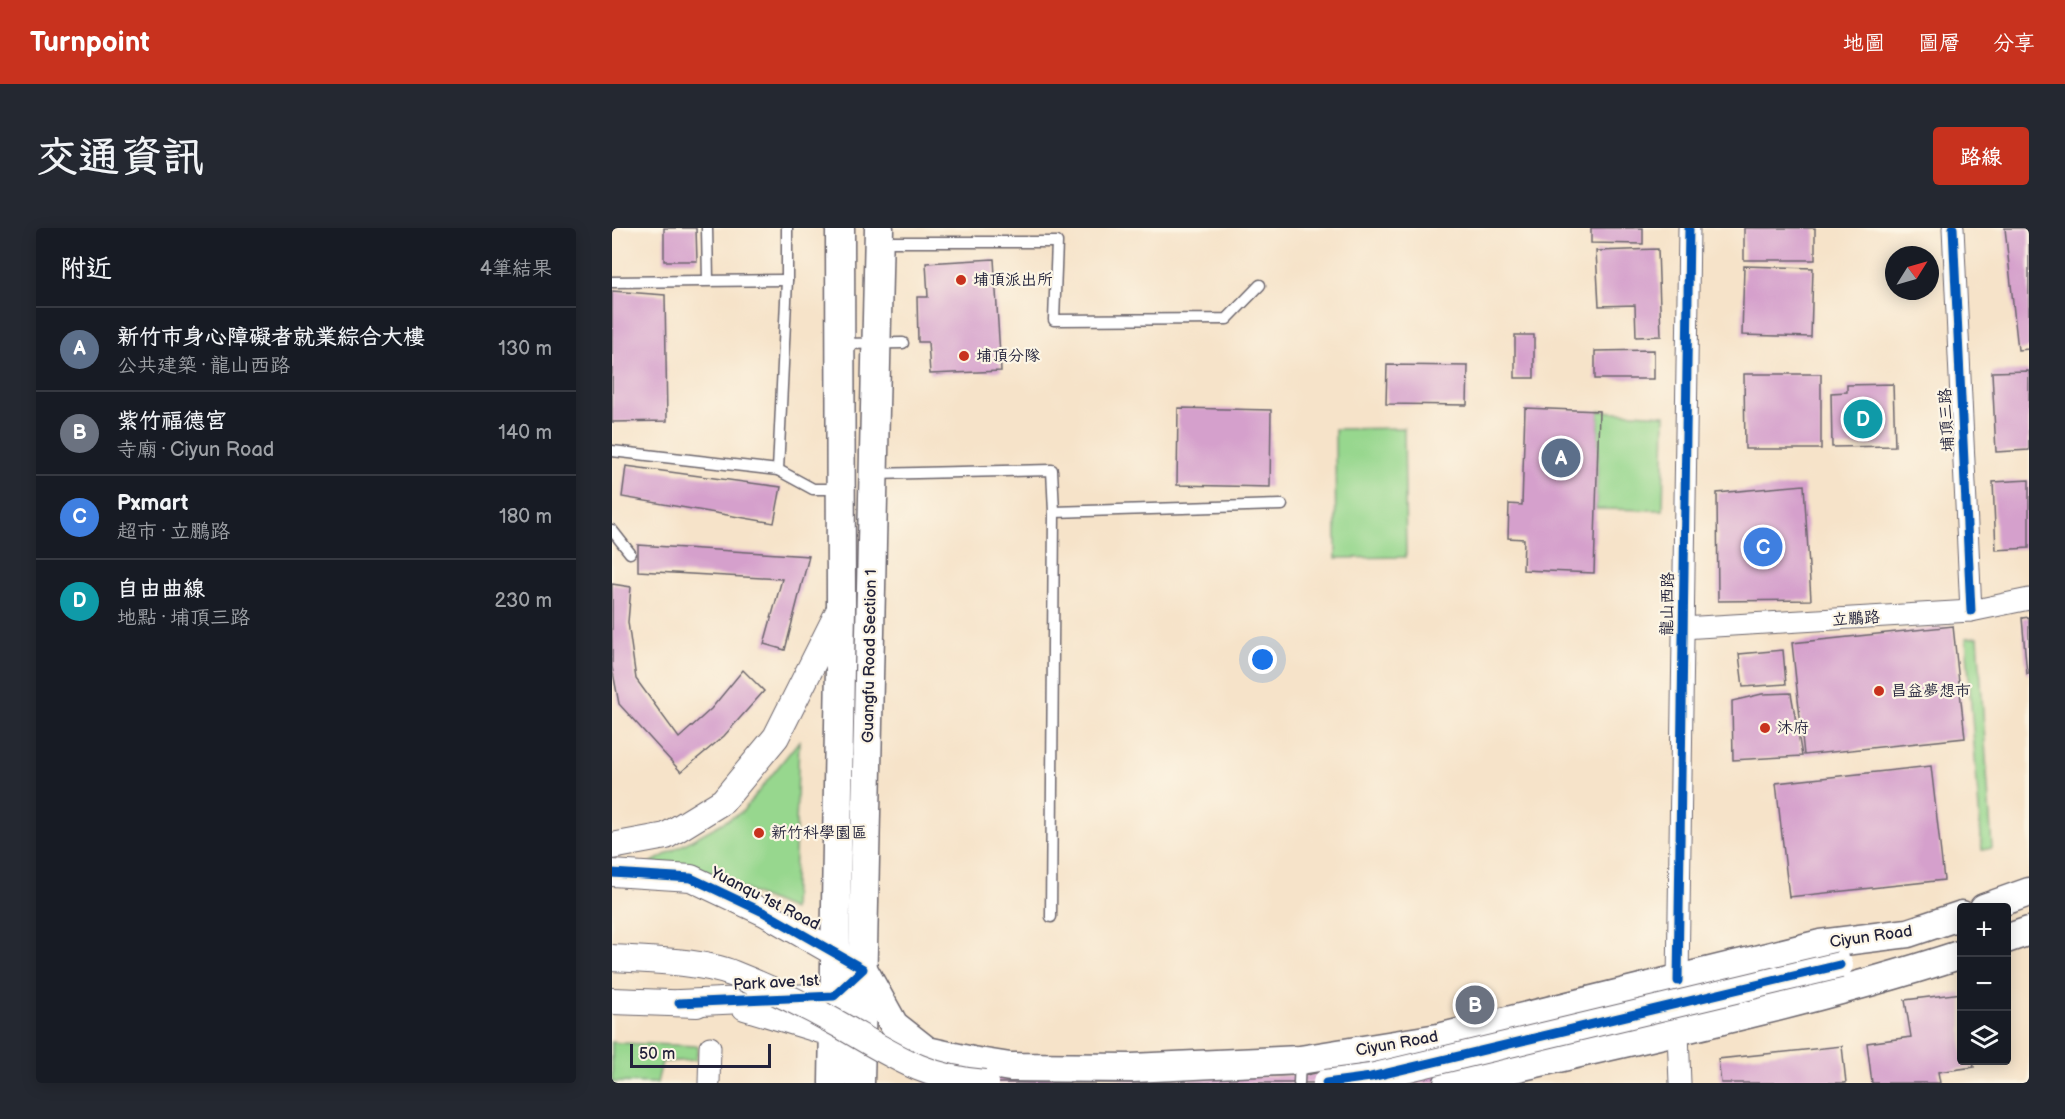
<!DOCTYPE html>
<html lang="zh-TW">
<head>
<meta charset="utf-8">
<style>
  :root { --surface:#171b24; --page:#242831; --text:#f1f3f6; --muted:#9ea1a6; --line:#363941; --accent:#c8321e }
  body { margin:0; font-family:"Balsamiq Sans","LXGW WenKai TC",sans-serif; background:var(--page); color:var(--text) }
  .controls { position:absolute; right:18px; bottom:18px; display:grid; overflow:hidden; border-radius:6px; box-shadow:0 3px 15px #0003 }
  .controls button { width:54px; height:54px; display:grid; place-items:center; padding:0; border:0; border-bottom:2px solid var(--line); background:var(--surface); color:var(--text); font:30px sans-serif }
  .compass { position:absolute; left:1273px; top:18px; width:54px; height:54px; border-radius:50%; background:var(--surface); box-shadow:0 3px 15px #0003; rotate:53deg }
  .scale { position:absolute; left:18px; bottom:15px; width:141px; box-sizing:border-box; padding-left:6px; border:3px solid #22223b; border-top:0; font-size:16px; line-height:21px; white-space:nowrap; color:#22223b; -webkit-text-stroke:4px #fcf5e5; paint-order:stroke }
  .you { position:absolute; left:651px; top:432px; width:21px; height:21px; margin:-15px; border:4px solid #fff; border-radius:50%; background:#1a73e8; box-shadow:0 0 0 9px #1a73e833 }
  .badge { display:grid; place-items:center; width:39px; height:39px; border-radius:50%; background:var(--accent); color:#fff; font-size:20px; font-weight:700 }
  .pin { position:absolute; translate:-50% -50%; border:3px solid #fff; box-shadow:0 2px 6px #0006 }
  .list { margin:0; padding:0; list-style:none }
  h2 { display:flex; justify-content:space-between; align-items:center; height:78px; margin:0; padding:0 24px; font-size:26px }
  h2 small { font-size:20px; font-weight:400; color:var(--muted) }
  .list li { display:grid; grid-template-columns:39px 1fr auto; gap:18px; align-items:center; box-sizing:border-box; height:84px; padding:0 24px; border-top:2px solid var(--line) }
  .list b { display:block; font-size:22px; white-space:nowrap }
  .list p { margin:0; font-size:20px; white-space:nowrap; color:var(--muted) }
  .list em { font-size:20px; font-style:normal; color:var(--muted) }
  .icon { flex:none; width:33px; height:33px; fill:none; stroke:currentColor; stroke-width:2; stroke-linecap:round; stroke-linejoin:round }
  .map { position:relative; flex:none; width:1417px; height:855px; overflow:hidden; border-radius:6px }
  header { display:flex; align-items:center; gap:36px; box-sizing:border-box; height:84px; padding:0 30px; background:var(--accent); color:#fff }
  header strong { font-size:28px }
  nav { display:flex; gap:33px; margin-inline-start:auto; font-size:21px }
  .intro { display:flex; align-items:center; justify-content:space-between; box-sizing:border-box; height:144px; padding:0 36px }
  h1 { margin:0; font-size:42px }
  .button { padding:15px 27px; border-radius:6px; background:var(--accent); color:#fff; font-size:21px; font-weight:700 }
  main { display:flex; gap:36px; padding:0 36px }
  aside { flex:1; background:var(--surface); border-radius:6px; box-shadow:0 3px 15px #0003 }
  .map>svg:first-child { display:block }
</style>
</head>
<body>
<header>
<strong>Turnpoint</strong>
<nav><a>地圖</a><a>圖層</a><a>分享</a></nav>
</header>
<div class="intro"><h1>交通資訊</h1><a class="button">路線</a></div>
<main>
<aside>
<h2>附近<small>4筆結果</small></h2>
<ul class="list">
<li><span class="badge" style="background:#5c6f8a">A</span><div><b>新竹市身心障礙者就業綜合大樓</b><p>公共建築 · 龍山西路</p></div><em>130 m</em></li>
<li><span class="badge" style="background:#6b7280">B</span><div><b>紫竹福德宮</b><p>寺廟 · Ciyun Road</p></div><em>140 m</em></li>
<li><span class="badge" style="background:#3f7fe0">C</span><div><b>Pxmart</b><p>超市 · 立鵬路</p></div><em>180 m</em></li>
<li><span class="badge" style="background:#0f9aa8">D</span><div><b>自由曲線</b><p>地點 · 埔頂三路</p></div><em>230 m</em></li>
</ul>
</aside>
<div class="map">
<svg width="1417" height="855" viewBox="0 0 1417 855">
  <rect width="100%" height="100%" fill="#fcf5e5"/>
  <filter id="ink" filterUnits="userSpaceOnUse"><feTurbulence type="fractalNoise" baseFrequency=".0167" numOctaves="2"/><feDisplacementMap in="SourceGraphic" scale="12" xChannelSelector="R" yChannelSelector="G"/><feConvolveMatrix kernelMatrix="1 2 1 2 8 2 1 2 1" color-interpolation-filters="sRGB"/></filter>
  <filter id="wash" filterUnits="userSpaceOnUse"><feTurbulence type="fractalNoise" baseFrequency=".008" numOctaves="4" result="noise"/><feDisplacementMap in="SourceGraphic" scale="24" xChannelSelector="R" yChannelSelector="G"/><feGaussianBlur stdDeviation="1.35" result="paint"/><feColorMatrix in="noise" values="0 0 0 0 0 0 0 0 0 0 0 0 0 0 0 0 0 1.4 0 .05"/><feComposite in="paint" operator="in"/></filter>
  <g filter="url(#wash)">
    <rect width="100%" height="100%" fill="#f6e3c9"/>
    <g fill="#97d78e" stroke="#5c7c64" stroke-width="1.5">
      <path d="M 987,183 L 1053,187 L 1051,282 L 984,281 Z"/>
      <path d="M 792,200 L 794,329 L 724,330 L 723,201 Z"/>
      <path d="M 1366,409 L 1380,620 L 1370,622 L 1354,410 Z"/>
      <path d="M 187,513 L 181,682 L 91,644 L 33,638 L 130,584 Z"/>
      <path d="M 0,814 L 9,815 L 86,818 L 84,832 L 50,834 L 45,855 L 0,854 Z"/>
    </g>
    <g id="blocks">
      <g fill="#d5a0cc">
        <path d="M 52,0 L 84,0 L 85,33 L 52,33 Z"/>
        <path d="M 979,0 L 1031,0 L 1031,16 L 979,15 Z"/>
        <rect x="1132" y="0" width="71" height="32"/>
        <path d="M 1393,0 L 1417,0 L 1417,121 L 1406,122 Z"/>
        <path d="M 1046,21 L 1049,108 L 1024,109 L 1023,77 L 987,78 L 984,23 Z"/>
        <path d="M 382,31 L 389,143 L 318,146 L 316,114 L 306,114 L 305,69 L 316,69 L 314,35 Z"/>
        <path d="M 1132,38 L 1201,40 L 1199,109 L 1130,107 Z"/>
        <path d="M 0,63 L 53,67 L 55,193 L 0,194 Z"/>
        <rect x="903" y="107" width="19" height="43"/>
        <path d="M 1042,122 L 1042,151 L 983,151 L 983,123 Z"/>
        <path d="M 775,137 L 856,138 L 855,177 L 774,176 Z"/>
        <path d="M 1417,143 L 1417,222 L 1384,224 L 1380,144 Z"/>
        <path d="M 1132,146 L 1209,146 L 1209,221 L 1133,221 Z"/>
        <path d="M 1281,156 L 1283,218 L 1220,219 L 1219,165 L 1235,164 L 1235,157 Z"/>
        <path d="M 566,180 L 659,182 L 658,259 L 565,257 Z"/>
        <path d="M 913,180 L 987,183 L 982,345 L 911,342 L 912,311 L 896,310 L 897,276 L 910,277 Z"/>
        <path d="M 14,238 L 169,259 L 162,295 L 10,269 Z"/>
        <path d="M 1417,252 L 1417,320 L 1384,322 L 1381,254 Z"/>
        <path d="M 1192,257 L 1199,372 L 1106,373 L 1105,265 Z"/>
        <path d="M 26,317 L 197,328 L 173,422 L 152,416 L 170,351 L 26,343 Z"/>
        <path d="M 0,356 L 19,359 L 16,394 L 24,451 L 67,510 L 99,481 L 131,442 L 152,463 L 112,508 L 69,544 L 7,476 L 0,439 Z"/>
        <path d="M 1417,389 L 1417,446 L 1415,446 L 1410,390 Z"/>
        <path d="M 1341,398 L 1353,510 L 1192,527 L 1180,415 Z"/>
        <path d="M 1171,422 L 1174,456 L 1131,459 L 1127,426 Z"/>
        <path d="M 1179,465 L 1190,528 L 1121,532 L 1120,473 L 1150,466 Z"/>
        <path d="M 1319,538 L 1332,652 L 1177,669 L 1164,555 Z"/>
        <path d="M 1350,765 L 1350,832 L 1361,832 L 1362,839 L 1326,844 L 1328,855 L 1260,855 L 1255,815 L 1299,809 L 1293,772 Z"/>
        <path d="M 875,768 L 876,782 L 852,785 L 850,772 Z"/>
        <path d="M 1230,818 L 1234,855 L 1109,855 L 1106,831 Z"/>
        <path d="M 830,819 L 839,851 L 816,855 L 313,855 L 312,837 L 489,852 L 694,847 Z"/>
      </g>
    </g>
  </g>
  <g filter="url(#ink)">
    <use href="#blocks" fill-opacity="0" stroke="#6c666d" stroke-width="1.5"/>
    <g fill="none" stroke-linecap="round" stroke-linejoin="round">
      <g stroke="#6c666d" stroke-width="13">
        <g id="service">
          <path d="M 95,0 L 96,52"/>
          <path d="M 175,0 L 175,52 L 166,242 L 201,261 L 228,261"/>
          <path d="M 267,14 L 445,14 L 442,92 L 615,91 L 648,57"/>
          <path d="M 0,54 L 175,52"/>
          <path d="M 229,116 L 291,115"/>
          <path d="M 0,223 L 166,242"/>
          <path d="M 262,246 L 440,242 L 442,284 L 670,277"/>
          <path d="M 0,302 L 18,325"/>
          <path d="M 439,689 L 442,284"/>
          <path d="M 687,855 L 688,833"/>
        </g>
      </g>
      <g stroke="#6c666d" stroke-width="23">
        <g id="minor">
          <path d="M 1341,0 L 1359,383"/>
          <path d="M 1070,400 L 1359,383 L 1417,371"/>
          <path d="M 1066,753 L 1077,0"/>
          <path d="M 1066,805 L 1068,855"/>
          <path d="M 97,855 L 98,819"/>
        </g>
      </g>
      <g stroke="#6c666d" stroke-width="28">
        <g id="tertiary">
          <path d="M 0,618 L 54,608 L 111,573 L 164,509 L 229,379"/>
          <path d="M 0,645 L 79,650 L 153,685 L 251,741 L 222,768 L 67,775"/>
          <path d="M 0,773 L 85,776"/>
          <path d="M 133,779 L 222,806"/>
        </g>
      </g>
      <g stroke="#6c666d" stroke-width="31">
        <g id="secondary">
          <path d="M 1372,680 L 1417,664"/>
          <path d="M 1394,711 L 1417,703"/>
          <path d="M 251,741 L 282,797 L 315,823 L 360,833 L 398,839 L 520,840 L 688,832 L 826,810 L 1208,716 L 1296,705 L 1350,687"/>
          <path d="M 221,855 L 229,379 L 228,0"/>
          <path d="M 248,855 L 267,0"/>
          <path d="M 836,855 C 1008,815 1181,781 1350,726"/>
        </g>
      </g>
      <use href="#service" stroke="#fff" stroke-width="10"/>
      <use href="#minor" stroke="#fff" stroke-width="21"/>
      <use href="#tertiary" stroke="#fff" stroke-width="26"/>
      <use href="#secondary" stroke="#fff" stroke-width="28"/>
      <g stroke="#6c666d" stroke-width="28" stroke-linecap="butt">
        <g id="tertiary-bridge">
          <path d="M 0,730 C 35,732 89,733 122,746 C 157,760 195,778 228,797 C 279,826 313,851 374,855"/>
          <path d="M 714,855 L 759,849 L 1228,737"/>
        </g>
      </g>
      <use href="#tertiary-bridge" stroke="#fff" stroke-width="26"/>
      <g stroke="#fcf5e5" stroke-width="13">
        <g id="cycleway">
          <path d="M 1341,0 L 1359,383"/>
          <path d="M 0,645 L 79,650 L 153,685 L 251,741 L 222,768 L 67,775"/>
          <path d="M 1066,753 L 1077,0"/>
          <path d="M 714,855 L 759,849 L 1228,737"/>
        </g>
      </g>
      <use href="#cycleway" stroke="#0057b8" stroke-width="9"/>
    </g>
  </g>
  <g fill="#c8321e" stroke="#fcf5e5" stroke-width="2">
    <circle cx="349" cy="52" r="6"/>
    <circle cx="352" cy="128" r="6"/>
    <circle cx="1267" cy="463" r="6"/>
    <circle cx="1153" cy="500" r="6"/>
    <circle cx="147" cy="605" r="6"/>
  </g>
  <g text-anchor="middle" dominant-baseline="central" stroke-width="4.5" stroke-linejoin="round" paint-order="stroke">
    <g font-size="16" fill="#22223b" stroke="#fcf5e5" text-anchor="start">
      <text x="361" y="52">埔頂派出所</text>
      <text x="364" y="128">埔頂分隊</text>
      <text x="1279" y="463">昌益夢想市</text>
      <text x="1165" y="500">沐府</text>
      <text x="159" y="605">新竹科學園區</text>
    </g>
    <g font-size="16" fill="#22223b" stroke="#fcf5e5">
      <text transform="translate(1335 192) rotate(-93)">埔頂三路</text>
      <text transform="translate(1056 376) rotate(-89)">龍山西路</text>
      <text transform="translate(1244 391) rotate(-4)">立鵬路</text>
      <text transform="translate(258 428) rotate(-89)">Guangfu Road Section 1</text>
      <text transform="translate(153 671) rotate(27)">Yuanqu 1st Road</text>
      <text transform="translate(1259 709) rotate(-8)">Ciyun Road</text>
      <text transform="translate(164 755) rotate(-3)">Park ave 1st</text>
      <text transform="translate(785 816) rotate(-10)">Ciyun Road</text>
    </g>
  </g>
</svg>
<div class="controls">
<button>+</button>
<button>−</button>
<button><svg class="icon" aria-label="layers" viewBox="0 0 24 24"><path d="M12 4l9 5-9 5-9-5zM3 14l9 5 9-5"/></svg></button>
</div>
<svg class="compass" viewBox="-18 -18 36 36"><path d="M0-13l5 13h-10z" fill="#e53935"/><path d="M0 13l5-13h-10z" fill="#9ea1a6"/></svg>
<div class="scale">50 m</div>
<div class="you"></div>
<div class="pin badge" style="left:949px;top:230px;background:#5c6f8a">A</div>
<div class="pin badge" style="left:863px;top:777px;background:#6b7280">B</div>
<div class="pin badge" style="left:1151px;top:319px;background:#3f7fe0">C</div>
<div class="pin badge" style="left:1251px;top:191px;background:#0f9aa8">D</div>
</div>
</main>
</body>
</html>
